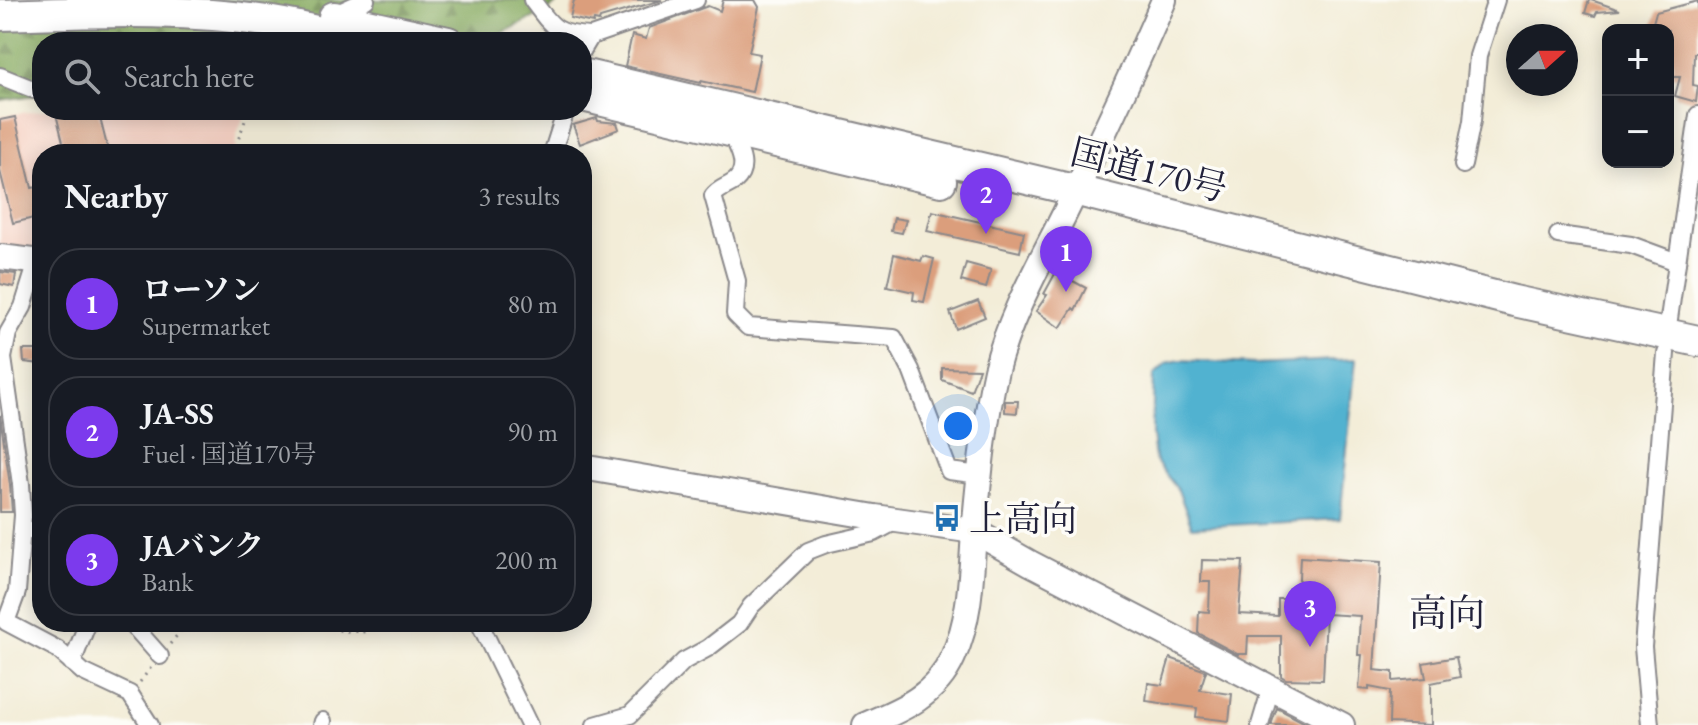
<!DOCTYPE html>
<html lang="en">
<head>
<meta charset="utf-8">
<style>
  :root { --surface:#171b24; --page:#20242c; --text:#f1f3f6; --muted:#9ea1a6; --line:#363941; --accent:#7c3aed }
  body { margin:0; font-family:"EB Garamond","Noto Serif JP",serif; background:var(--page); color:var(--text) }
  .controls { position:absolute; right:24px; top:24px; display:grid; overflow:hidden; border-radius:16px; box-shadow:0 4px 20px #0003 }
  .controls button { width:72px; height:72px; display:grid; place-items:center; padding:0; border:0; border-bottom:2px solid var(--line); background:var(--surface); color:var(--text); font:40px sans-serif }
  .compass { position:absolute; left:1506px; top:24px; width:72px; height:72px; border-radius:50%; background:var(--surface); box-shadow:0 4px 20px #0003; rotate:69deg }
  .you { position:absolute; left:958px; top:426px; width:28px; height:28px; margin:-20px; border:6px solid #fff; border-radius:50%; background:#1a73e8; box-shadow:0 0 0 12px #1a73e833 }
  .badge { display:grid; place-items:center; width:52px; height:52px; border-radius:50%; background:var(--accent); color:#fff; font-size:26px; font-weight:700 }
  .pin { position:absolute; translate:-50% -66px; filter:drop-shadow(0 2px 4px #0008) }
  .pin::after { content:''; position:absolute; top:42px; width:28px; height:24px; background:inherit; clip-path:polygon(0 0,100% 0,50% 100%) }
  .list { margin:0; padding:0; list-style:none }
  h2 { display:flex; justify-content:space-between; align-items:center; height:104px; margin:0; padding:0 32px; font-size:34px }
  h2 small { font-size:26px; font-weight:400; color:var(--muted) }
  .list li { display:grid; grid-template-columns:52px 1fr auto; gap:24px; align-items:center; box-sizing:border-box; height:112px; margin:0 16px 16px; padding:0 16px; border:2px solid var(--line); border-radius:32px }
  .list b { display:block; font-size:30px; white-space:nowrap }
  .list p { margin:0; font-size:26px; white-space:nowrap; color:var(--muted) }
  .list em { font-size:26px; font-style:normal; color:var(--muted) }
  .icon { flex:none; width:44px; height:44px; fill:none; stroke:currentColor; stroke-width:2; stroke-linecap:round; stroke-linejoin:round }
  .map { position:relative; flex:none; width:1698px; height:725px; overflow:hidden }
  .search { position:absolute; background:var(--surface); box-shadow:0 4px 20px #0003; left:32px; top:32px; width:560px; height:88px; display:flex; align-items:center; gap:20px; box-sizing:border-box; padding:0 28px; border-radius:32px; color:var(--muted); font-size:30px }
  .panel { position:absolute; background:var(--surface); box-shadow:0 4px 20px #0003; left:32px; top:144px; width:560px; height:488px; border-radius:32px }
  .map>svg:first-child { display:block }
</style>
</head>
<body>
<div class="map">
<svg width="1698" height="725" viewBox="0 0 1698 725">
  <defs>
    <pattern id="forest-firs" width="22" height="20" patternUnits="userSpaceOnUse" patternTransform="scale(2)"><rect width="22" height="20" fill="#84a85d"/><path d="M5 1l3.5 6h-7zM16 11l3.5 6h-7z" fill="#6c884e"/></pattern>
  </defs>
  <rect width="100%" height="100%" fill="#fdfcf7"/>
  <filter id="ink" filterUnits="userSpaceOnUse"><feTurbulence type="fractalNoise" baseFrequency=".0125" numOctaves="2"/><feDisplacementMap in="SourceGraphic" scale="16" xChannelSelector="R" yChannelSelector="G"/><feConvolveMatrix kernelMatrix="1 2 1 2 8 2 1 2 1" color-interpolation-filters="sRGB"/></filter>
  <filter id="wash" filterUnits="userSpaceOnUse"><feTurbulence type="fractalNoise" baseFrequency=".006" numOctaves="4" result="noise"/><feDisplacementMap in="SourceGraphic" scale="32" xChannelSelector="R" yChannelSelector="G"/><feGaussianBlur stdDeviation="1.8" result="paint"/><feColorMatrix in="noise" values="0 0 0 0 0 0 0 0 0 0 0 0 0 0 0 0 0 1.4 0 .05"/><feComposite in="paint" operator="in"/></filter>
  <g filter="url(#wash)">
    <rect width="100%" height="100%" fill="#f3edd8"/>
    <path fill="#f6d2c4" d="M 43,110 L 246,110 L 236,137 L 235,154 L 42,154 L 42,248 L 32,251 L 0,246 L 0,116 Z"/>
    <path fill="url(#forest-firs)" stroke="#53654c" stroke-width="2" d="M 0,0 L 562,0 L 547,11 L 484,42 L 42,42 L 42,94 L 0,100 Z"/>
    <path fill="#51b2d0" stroke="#3a6a86" stroke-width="2" d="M 1356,359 L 1340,519 L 1192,527 L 1178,490 L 1155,460 L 1152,434 L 1154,375 L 1167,363 L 1180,360 L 1254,364 Z"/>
    <g id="blocks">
      <g fill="#db9e7c">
        <path d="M 574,0 L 662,0 L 600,18 L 599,21 L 594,20 L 593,23 L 570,18 Z"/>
        <path d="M 723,0 L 755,0 L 759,7 L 749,52 L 760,54 L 752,92 L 701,81 L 701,83 L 625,66 L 632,35 L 646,39 L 649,28 L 708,6 L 720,11 Z"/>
        <path d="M 1589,0 L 1591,0 L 1620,10 L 1597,12 L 1595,16 L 1585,13 Z"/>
        <path d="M 1698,1 L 1698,53 L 1694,53 L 1693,85 L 1698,86 L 1696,102 L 1675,96 L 1680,77 L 1672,77 L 1673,60 L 1670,60 L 1668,30 L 1651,30 L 1656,12 Z"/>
        <path d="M 55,110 L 98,110 L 109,154 L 66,154 Z"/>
        <path d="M 15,117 L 32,188 L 42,186 L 42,216 L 13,223 L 0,171 L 0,120 Z"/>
        <path d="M 597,118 L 598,121 L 617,123 L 619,129 L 580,144 L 573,125 Z"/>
        <path d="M 932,211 L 1024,232 L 1020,252 L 927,231 Z"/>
        <path d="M 894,218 L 906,220 L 902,233 L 891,231 Z"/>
        <path d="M 894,254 L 921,261 L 923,256 L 934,259 L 924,302 L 913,300 L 914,292 L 887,286 Z"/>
        <path d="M 966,263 L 991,270 L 986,288 L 961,281 Z"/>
        <path d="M 0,272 L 16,274 L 14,287 L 0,284 Z"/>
        <path d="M 1056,272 L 1086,288 L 1075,310 L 1073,308 L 1060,328 L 1036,311 L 1047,295 L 1044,294 Z"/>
        <path d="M 978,301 L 985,317 L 956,329 L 950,312 Z"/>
        <path d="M 23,350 L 41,350 L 42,364 L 24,362 Z"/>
        <path d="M 942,368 L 979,369 L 971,391 L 942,380 Z"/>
        <path d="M 1005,401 L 1018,401 L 1017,413 L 1005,412 Z"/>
        <path d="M 0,415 L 10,485 L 12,512 L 0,512 Z"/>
        <path d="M 1300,557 L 1381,562 L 1374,670 L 1393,672 L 1393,681 L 1426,678 L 1423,663 L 1456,657 L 1460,677 L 1431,683 L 1431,725 L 1389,723 L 1390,691 L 1369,687 L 1369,690 L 1359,689 L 1362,655 L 1358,655 L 1360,616 L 1326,614 L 1323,680 L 1286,679 L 1281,676 L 1281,636 L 1248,636 L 1247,654 L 1237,654 L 1198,633 L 1199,611 L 1209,612 L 1210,582 L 1201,582 L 1202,560 L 1243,561 L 1239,614 L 1278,616 L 1278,599 L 1298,599 Z"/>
        <path d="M 1170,658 L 1206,671 L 1200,690 L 1232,694 L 1229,721 L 1196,717 L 1197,708 L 1146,701 L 1148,683 L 1162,685 Z"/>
        <path d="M 1277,708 L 1309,725 L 1271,725 Z"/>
      </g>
    </g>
  </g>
  <g filter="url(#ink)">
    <use href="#blocks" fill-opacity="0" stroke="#8a888a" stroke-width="2"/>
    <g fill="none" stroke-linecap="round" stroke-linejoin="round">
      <g stroke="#8a888a" stroke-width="20">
        <g id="street">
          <path d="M 532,0 C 552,27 556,35 591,36"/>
          <path d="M 335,14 L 366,0"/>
          <path d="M 582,51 L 591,36 L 696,0"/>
          <path d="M 0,76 L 35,90 L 42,89"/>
          <path d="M 731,132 C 737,147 751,167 735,181 C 727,187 719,188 713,196 L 737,281 L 735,314 L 748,327 L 894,338 L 911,370 L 949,471 L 980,475"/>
          <path d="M 552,154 L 566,110"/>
          <path d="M 1463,165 L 1472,121 L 1478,56 L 1496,0"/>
          <path d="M 1558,235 L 1631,245 L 1677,262"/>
          <path d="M 37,262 L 23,307 L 8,333 L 3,358 L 21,484 L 23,515 L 17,592 L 6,622 L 57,649 L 83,672 L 130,694 L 150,725"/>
          <path d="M 1667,333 L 1698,115"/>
          <path d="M 22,530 L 42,530"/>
          <path d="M 130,622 L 160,656"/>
          <path d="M 479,622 L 529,725"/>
          <path d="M 72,663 L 88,622"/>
          <path d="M 322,725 L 323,721"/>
          <path d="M 595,725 L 630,715 L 684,661 L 708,648 L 739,624 L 751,606 L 808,551 L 826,544 L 874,533 L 898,520"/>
          <path d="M 1260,725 L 1271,688"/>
          <path d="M 1650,725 L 1643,647 L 1666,353"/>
        </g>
      </g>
      <g stroke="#8a888a" stroke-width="28">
        <g id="secondary">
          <path d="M 0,257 L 42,262"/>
          <path d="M 582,467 L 875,517 L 974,531 L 1030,563 L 1342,725"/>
          <path d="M 865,725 C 901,710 936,696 953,657 C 971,618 971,574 974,532 C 979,478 984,423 996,370 C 1010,315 1039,265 1064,215 C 1099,144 1133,73 1164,0"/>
        </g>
      </g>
      <g stroke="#8a888a" stroke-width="34">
        <g id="highway">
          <path d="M 0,15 C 93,12 191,7 284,24 C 310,29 336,36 362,42"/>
          <path d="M 334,17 L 448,42"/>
          <path d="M 582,74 L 1074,190 L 1514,301 L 1698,341"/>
          <path d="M 582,96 L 941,181"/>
        </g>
      </g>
      <g stroke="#8a888a" stroke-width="3" stroke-dasharray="2 6" stroke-linecap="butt">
        <path d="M 238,154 L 238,140 L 249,110"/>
        <path d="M 316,622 L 342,631 L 367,632"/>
        <path d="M 170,644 L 188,622"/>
        <path d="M 140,682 L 152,666"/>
      </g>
      <use href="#street" stroke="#fff" stroke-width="16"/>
      <use href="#secondary" stroke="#fff" stroke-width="24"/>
      <use href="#highway" stroke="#fff" stroke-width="30"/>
    </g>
  </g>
  <defs>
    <g id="bus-bare" transform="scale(2.16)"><path d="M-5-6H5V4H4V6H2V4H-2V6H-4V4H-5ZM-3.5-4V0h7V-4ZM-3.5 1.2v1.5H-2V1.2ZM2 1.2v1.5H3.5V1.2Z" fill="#1f6fb2" stroke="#fdfcf7" stroke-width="2.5" paint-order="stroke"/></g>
  </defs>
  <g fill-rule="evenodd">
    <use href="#bus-bare" x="947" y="518"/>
  </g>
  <g text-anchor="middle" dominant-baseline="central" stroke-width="7" stroke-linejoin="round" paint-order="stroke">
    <g font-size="36" fill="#22223b" stroke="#fdfcf7">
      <text transform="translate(1149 170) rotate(14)">国道170号</text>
    </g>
    <g font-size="36" fill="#22223b" stroke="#fdfcf7" text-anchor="start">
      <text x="969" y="518">上高向</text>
    </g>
    <g font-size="38" fill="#22223b" stroke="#fdfcf7">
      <text x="1447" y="612">高向</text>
    </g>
  </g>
</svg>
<div class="controls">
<button>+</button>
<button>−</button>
</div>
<svg class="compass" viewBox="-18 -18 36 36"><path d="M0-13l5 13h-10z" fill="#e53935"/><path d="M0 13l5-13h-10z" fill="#9ea1a6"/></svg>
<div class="you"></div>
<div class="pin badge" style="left:1066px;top:292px">1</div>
<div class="pin badge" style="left:986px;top:234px">2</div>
<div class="pin badge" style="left:1310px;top:647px">3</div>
<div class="search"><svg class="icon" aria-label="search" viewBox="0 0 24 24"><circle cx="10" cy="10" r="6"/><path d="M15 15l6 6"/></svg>Search here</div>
<section class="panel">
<h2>Nearby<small>3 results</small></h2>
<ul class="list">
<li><span class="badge">1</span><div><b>ローソン</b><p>Supermarket</p></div><em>80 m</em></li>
<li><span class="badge">2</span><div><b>JA-SS</b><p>Fuel · 国道170号</p></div><em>90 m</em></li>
<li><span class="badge">3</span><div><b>JAバンク</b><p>Bank</p></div><em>200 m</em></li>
</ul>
</section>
</div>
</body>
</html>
